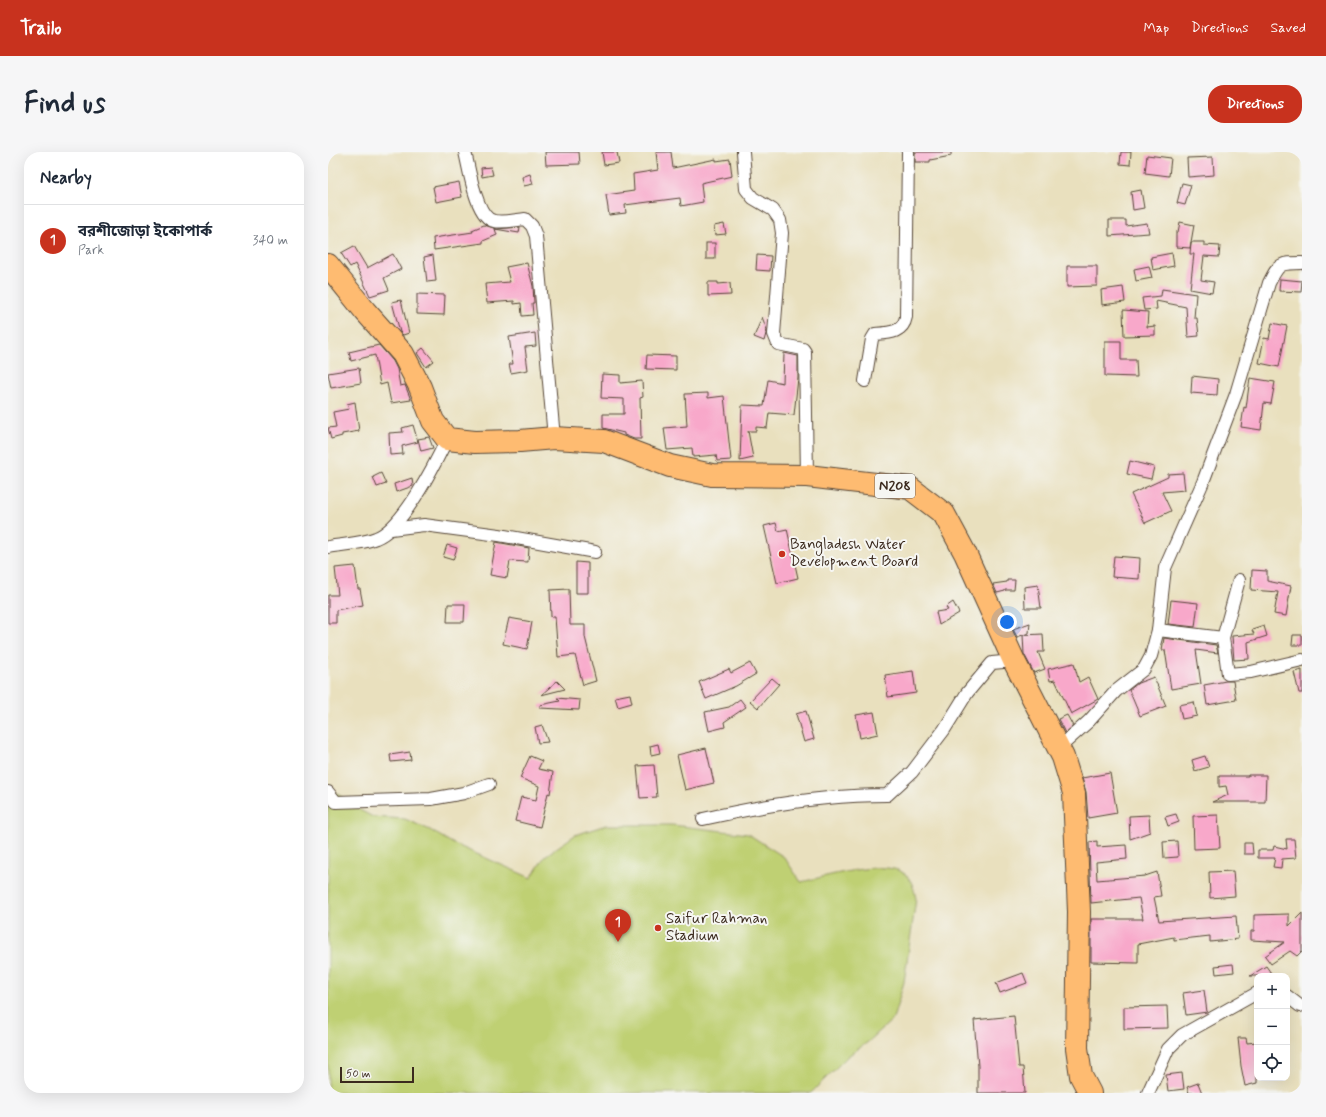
<!DOCTYPE html>
<html lang="en">
<head>
<meta charset="utf-8">
<style>
  :root { --surface:#fff; --page:#f6f6f7; --text:#1f2937; --muted:#747a83; --line:#e0e1e3; --accent:#c8321e }
  body { margin:0; font-family:Mynerve,"Noto Sans Bengali",sans-serif; background:var(--page); color:var(--text) }
  .controls { position:absolute; right:12px; bottom:12px; display:grid; overflow:hidden; border-radius:8px; box-shadow:0 4px 16px #0002 }
  .controls button { width:36px; height:36px; display:grid; place-items:center; padding:0; border:0; border-bottom:1px solid var(--line); background:var(--surface); color:var(--text); font:20px sans-serif }
  .scale { position:absolute; left:12px; bottom:10px; width:74px; box-sizing:border-box; padding-left:4px; border:2px solid #3b2a1e; border-top:0; font-size:11px; line-height:14px; white-space:nowrap; color:#3b2a1e; -webkit-text-stroke:3px #f6f6f2; paint-order:stroke }
  .you { position:absolute; left:679px; top:470px; width:14px; height:14px; margin:-10px; border:3px solid #fff; border-radius:50%; background:#1a73e8; box-shadow:0 0 0 6px #1a73e833 }
  .badge { display:grid; place-items:center; width:26px; height:26px; border-radius:50%; background:var(--accent); color:#fff; font-size:13px; font-weight:700 }
  .pin { position:absolute; translate:-50% -33px; filter:drop-shadow(0 1px 2px #0008) }
  .pin::after { content:''; position:absolute; top:21px; width:14px; height:12px; background:inherit; clip-path:polygon(0 0,100% 0,50% 100%) }
  .list { margin:0; padding:0; list-style:none }
  h2 { display:flex; justify-content:space-between; align-items:center; height:52px; margin:0; padding:0 16px; font-size:17px }
  h2 small { font-size:13px; font-weight:400; color:var(--muted) }
  .list li { display:grid; grid-template-columns:26px 1fr auto; gap:12px; align-items:center; box-sizing:border-box; height:72px; padding:0 16px; border-top:1px solid var(--line) }
  .list b { display:block; font-size:15px; white-space:nowrap }
  .list p { margin:0; font-size:13px; white-space:nowrap; color:var(--muted) }
  .list em { font-size:13px; font-style:normal; color:var(--muted) }
  .icon { flex:none; width:22px; height:22px; fill:none; stroke:currentColor; stroke-width:2; stroke-linecap:round; stroke-linejoin:round }
  .map { position:relative; flex:none; width:974px; height:941px; overflow:hidden; border-radius:16px }
  header { display:flex; align-items:center; gap:24px; box-sizing:border-box; height:56px; padding:0 20px; background:var(--accent); color:#fff }
  header strong { font-size:19px }
  nav { display:flex; gap:22px; margin-inline-start:auto; font-size:14px }
  .intro { display:flex; align-items:center; justify-content:space-between; box-sizing:border-box; height:96px; padding:0 24px }
  h1 { margin:0; font-size:28px }
  .button { padding:10px 18px; border-radius:16px; background:var(--accent); color:#fff; font-size:14px; font-weight:700 }
  main { display:flex; gap:24px; padding:0 24px }
  aside { flex:1; background:var(--surface); border-radius:16px; box-shadow:0 4px 16px #0002 }
  .map>svg:first-child { display:block }
</style>
</head>
<body>
<header>
<strong>Trailo</strong>
<nav><a>Map</a><a>Directions</a><a>Saved</a></nav>
</header>
<div class="intro"><h1>Find us</h1><a class="button">Directions</a></div>
<main>
<aside>
<h2>Nearby<small></small></h2>
<ul class="list">
<li><span class="badge">1</span><div><b>বরশীজোড়া ইকোপার্ক</b><p>Park</p></div><em>340 m</em></li>
</ul>
</aside>
<div class="map">
<svg width="974" height="941" viewBox="0 0 974 941">
  <rect width="100%" height="100%" fill="#f6f6f2"/>
  <filter id="ink" filterUnits="userSpaceOnUse"><feTurbulence type="fractalNoise" baseFrequency=".025" numOctaves="2"/><feDisplacementMap in="SourceGraphic" scale="8" xChannelSelector="R" yChannelSelector="G"/><feConvolveMatrix kernelMatrix="1 2 1 2 8 2 1 2 1" color-interpolation-filters="sRGB"/></filter>
  <filter id="wash" filterUnits="userSpaceOnUse"><feTurbulence type="fractalNoise" baseFrequency=".012" numOctaves="4" result="noise"/><feDisplacementMap in="SourceGraphic" scale="16" xChannelSelector="R" yChannelSelector="G"/><feGaussianBlur stdDeviation="0.9" result="paint"/><feColorMatrix in="noise" values="0 0 0 0 0 0 0 0 0 0 0 0 0 0 0 0 0 1.4 0 .05"/><feComposite in="paint" operator="in"/></filter>
  <g filter="url(#wash)">
    <rect width="100%" height="100%" fill="#e9e0be"/>
    <path fill="#bfd073" stroke="#7d7d48" d="M 0,639 L 10,642 L 26,655 L 45,665 L 77,667 L 102,678 L 124,691 L 203,726 L 217,704 L 247,683 L 278,673 L 344,673 L 420,682 L 456,705 L 473,730 C 496,725 554,708 574,720 C 584,726 586,737 588,747 L 576,830 L 565,867 L 540,890 L 520,904 L 483,941 L 0,941 Z"/>
    <g id="blocks">
      <g fill="#f8a8ca">
        <path d="M 217,0 L 251,0 L 252,12 L 218,13 Z"/>
        <path d="M 274,0 L 289,0 L 291,11 L 276,13 Z"/>
        <path d="M 328,0 L 343,0 L 345,16 L 388,7 L 388,9 L 402,7 L 404,24 L 373,31 L 375,50 L 353,54 L 352,46 L 297,53 L 298,61 L 281,63 L 278,43 L 306,39 L 305,22 L 330,18 Z"/>
        <path d="M 587,0 L 623,0 L 623,4 L 602,8 L 602,10 L 587,10 Z"/>
        <path d="M 793,0 L 803,0 L 802,13 L 792,12 Z"/>
        <path d="M 819,3 L 843,6 L 841,24 L 817,21 Z"/>
        <path d="M 885,5 L 886,23 L 860,25 L 859,6 Z"/>
        <path d="M 163,15 L 165,23 L 154,25 L 153,16 Z"/>
        <path d="M 202,22 L 205,32 L 196,34 L 194,25 Z"/>
        <path d="M 131,30 L 134,45 L 108,50 L 105,35 Z"/>
        <path d="M 854,31 L 863,33 L 857,53 L 849,51 Z"/>
        <path d="M 813,38 L 816,56 L 805,58 L 803,40 Z"/>
        <path d="M 781,68 L 798,68 L 798,74 L 819,71 L 821,81 L 781,84 Z"/>
        <path d="M 852,70 L 866,73 L 862,96 L 848,95 L 848,80 L 850,80 Z"/>
        <path d="M 396,72 L 398,82 L 387,83 L 386,74 Z"/>
        <path d="M 156,73 L 169,77 L 192,75 L 191,81 L 167,77 L 169,83 L 155,89 L 155,91 L 106,98 L 105,86 L 145,80 L 144,78 Z"/>
        <path d="M 863,90 L 876,90 L 876,93 L 892,94 L 891,105 L 876,104 L 873,128 L 886,130 L 884,141 L 862,137 L 866,102 L 862,102 Z"/>
        <rect x="378" y="91" width="9" height="16"/>
        <path d="M 26,94 L 39,116 L 65,102 L 73,117 L 56,126 L 61,138 L 42,144 L 27,112 L 22,115 L 13,101 Z"/>
        <path d="M 844,101 L 846,114 L 825,118 L 823,105 Z"/>
        <path d="M 105,103 L 108,129 L 99,130 L 96,105 Z"/>
        <path d="M 429,103 L 443,104 L 442,119 L 428,118 Z"/>
        <path d="M 199,111 L 205,134 L 206,151 L 204,151 L 205,163 L 194,164 L 193,151 L 186,152 L 186,149 L 159,151 L 157,132 L 182,130 L 178,115 Z"/>
        <path d="M 739,114 L 769,114 L 769,134 L 739,135 Z"/>
        <path d="M 821,114 L 824,126 L 808,129 L 806,117 Z"/>
        <path d="M 952,127 L 974,129 L 973,140 L 951,139 Z"/>
        <path d="M 380,130 L 390,130 L 390,132 L 402,131 L 403,143 L 380,144 Z"/>
        <path d="M 795,135 L 797,150 L 774,153 L 773,138 Z"/>
        <path d="M 834,137 L 868,142 L 866,166 L 869,166 L 871,184 L 860,185 L 858,155 L 828,149 L 829,157 L 816,158 L 814,146 L 833,144 Z"/>
        <path d="M 89,142 L 117,143 L 116,163 L 89,162 Z"/>
        <path d="M 73,148 L 81,181 L 75,183 L 72,180 L 64,150 Z"/>
        <path d="M 795,158 L 820,160 L 819,175 L 827,174 L 827,183 L 796,184 Z"/>
        <path d="M 434,165 L 439,178 L 436,189 L 426,185 Z"/>
        <path d="M 944,171 L 959,174 L 951,215 L 931,211 L 936,186 L 941,187 Z"/>
        <path d="M 207,181 L 208,194 L 197,195 L 200,218 L 183,221 L 181,212 L 185,212 L 181,185 Z"/>
        <path d="M 777,189 L 793,189 L 793,208 L 808,208 L 809,225 L 777,224 Z"/>
        <path d="M 51,193 L 65,209 L 69,217 L 72,234 L 77,233 L 83,248 L 63,251 L 59,231 L 52,233 L 47,203 L 23,209 L 21,200 Z"/>
        <path d="M 95,196 L 106,209 L 98,215 L 89,201 Z"/>
        <path d="M 456,201 L 470,204 L 470,226 L 466,263 L 441,261 L 439,276 L 428,275 L 428,279 L 420,279 L 425,306 L 412,309 L 414,253 L 436,254 L 440,228 L 455,231 Z"/>
        <path d="M 319,203 L 348,204 L 348,218 L 318,217 Z"/>
        <path d="M 31,216 L 33,231 L 3,236 L 0,221 Z"/>
        <path d="M 274,222 L 292,223 L 292,231 L 314,229 L 315,245 L 312,246 L 313,287 L 306,287 L 296,283 L 296,281 L 275,276 L 275,262 L 296,262 L 296,247 L 273,246 Z"/>
        <path d="M 864,224 L 890,227 L 889,243 L 863,241 Z"/>
        <path d="M 922,226 L 947,230 L 943,252 L 936,251 L 933,278 L 913,275 L 916,255 L 918,256 Z"/>
        <path d="M 380,241 L 380,246 L 396,244 L 403,308 L 389,309 L 388,303 L 365,305 L 364,296 L 339,298 L 336,276 L 359,274 L 357,242 Z"/>
        <path d="M 27,250 L 31,279 L 14,282 L 14,284 L 3,287 L 0,276 L 8,275 L 5,260 L 21,257 L 19,252 Z"/>
        <path d="M 85,273 L 90,290 L 74,294 L 75,302 L 62,303 L 61,281 L 75,280 L 74,276 Z"/>
        <path d="M 101,285 L 105,296 L 93,299 L 90,287 Z"/>
        <path d="M 802,309 L 826,315 L 823,327 L 799,322 Z"/>
        <path d="M 53,321 L 58,332 L 49,335 L 45,325 Z"/>
        <path d="M 855,321 L 857,338 L 834,340 L 843,359 L 817,371 L 803,342 L 840,325 L 840,322 Z"/>
        <path d="M 84,326 L 85,334 L 68,340 L 66,332 Z"/>
        <path d="M 448,371 L 450,379 L 459,377 L 470,426 L 449,431 L 436,374 Z"/>
        <path d="M 168,390 L 201,396 L 200,410 L 182,409 L 179,426 L 162,423 Z"/>
        <path d="M 119,393 L 129,396 L 125,408 L 115,405 Z"/>
        <path d="M 786,404 L 812,406 L 811,427 L 784,425 Z"/>
        <path d="M 248,410 L 260,411 L 260,441 L 248,441 Z"/>
        <path d="M 27,414 L 30,437 L 32,437 L 35,453 L 8,458 L 8,471 L 0,471 L 0,443 L 10,443 L 7,416 Z"/>
        <path d="M 924,418 L 939,419 L 939,429 L 963,434 L 958,464 L 946,462 L 950,440 L 923,438 Z"/>
        <path d="M 679,428 L 687,428 L 686,438 L 677,438 L 677,439 L 669,441 L 665,432 L 679,430 Z"/>
        <path d="M 710,433 L 713,456 L 697,456 L 696,435 Z"/>
        <path d="M 241,437 L 242,473 L 257,473 L 257,485 L 268,529 L 255,533 L 247,503 L 230,505 L 227,465 L 223,465 L 222,438 Z"/>
        <path d="M 843,448 L 870,451 L 867,475 L 840,472 Z"/>
        <path d="M 625,450 L 631,461 L 611,473 L 608,460 L 620,458 L 618,455 Z"/>
        <path d="M 120,452 L 137,452 L 136,470 L 119,470 Z"/>
        <path d="M 181,466 L 204,470 L 199,497 L 175,492 Z"/>
        <path d="M 702,471 L 701,481 L 689,485 L 685,477 Z"/>
        <path d="M 936,474 L 939,484 L 920,490 L 921,507 L 906,508 L 904,484 L 926,482 L 924,478 Z"/>
        <path d="M 715,482 L 716,500 L 710,500 L 717,517 L 706,521 L 696,502 L 695,483 Z"/>
        <path d="M 965,483 L 974,483 L 974,493 L 964,493 Z"/>
        <path d="M 836,486 L 888,493 L 890,501 L 868,498 L 873,532 L 843,537 L 837,498 L 834,498 Z"/>
        <path d="M 422,511 L 428,522 L 408,534 L 378,547 L 371,530 L 401,517 L 403,521 Z"/>
        <path d="M 746,511 L 751,530 L 760,525 L 770,547 L 743,562 L 727,528 L 722,529 L 720,517 Z"/>
        <path d="M 974,518 L 974,541 L 971,541 L 966,520 Z"/>
        <path d="M 585,519 L 588,541 L 560,545 L 557,523 Z"/>
        <path d="M 826,525 L 838,554 L 812,564 L 801,538 L 810,531 Z"/>
        <path d="M 444,526 L 451,532 L 430,556 L 422,549 Z"/>
        <path d="M 229,529 L 237,537 L 213,543 Z"/>
        <path d="M 898,529 L 905,529 L 908,548 L 879,553 L 876,533 Z"/>
        <path d="M 302,542 L 304,551 L 290,555 L 287,545 Z"/>
        <path d="M 229,546 L 252,548 L 251,558 L 212,556 L 212,553 L 232,549 Z"/>
        <path d="M 412,547 L 418,555 L 396,570 L 397,575 L 381,579 L 377,560 L 401,555 Z"/>
        <path d="M 866,550 L 869,564 L 854,567 L 851,553 Z"/>
        <path d="M 478,559 L 486,587 L 476,590 L 468,562 Z"/>
        <path d="M 546,560 L 550,582 L 532,586 L 528,563 Z"/>
        <path d="M 739,563 L 745,574 L 737,581 L 730,567 Z"/>
        <path d="M 214,573 L 220,590 L 210,591 L 207,575 Z"/>
        <path d="M 330,592 L 332,601 L 323,603 L 322,594 Z"/>
        <path d="M 378,596 L 386,631 L 357,638 L 349,603 Z"/>
        <path d="M 82,600 L 83,608 L 63,610 L 62,603 Z"/>
        <path d="M 202,604 L 214,609 L 210,617 L 225,620 L 222,642 L 220,641 L 212,675 L 187,669 L 193,645 L 208,648 L 211,634 L 192,626 Z"/>
        <path d="M 877,604 L 881,615 L 867,619 L 864,608 Z"/>
        <path d="M 326,613 L 329,645 L 312,646 L 309,614 Z"/>
        <path d="M 782,621 L 789,661 L 760,666 L 758,640 L 754,626 Z"/>
        <path d="M 920,623 L 938,623 L 937,650 L 884,650 L 900,643 L 898,634 L 891,635 L 891,624 L 920,624 Z"/>
        <path d="M 848,662 L 851,670 L 840,674 L 837,665 Z"/>
        <path d="M 821,663 L 822,680 L 802,687 L 801,664 Z"/>
        <path d="M 890,663 L 892,696 L 866,697 L 865,664 Z"/>
        <path d="M 958,687 L 966,687 L 968,706 L 954,707 L 953,716 L 945,715 L 947,706 L 930,706 L 930,698 L 945,698 L 946,694 L 959,697 Z"/>
        <path d="M 769,689 L 769,695 L 798,693 L 799,707 L 768,710 L 769,728 L 817,724 L 829,720 L 833,744 L 826,745 L 831,769 L 908,764 L 910,787 L 882,790 L 882,784 L 846,788 L 846,785 L 810,792 L 810,811 L 763,810 L 763,767 L 815,767 L 811,746 L 763,751 L 761,690 Z"/>
        <path d="M 849,689 L 850,705 L 836,706 L 835,690 Z"/>
        <path d="M 916,691 L 924,691 L 925,702 L 916,702 Z"/>
        <path d="M 905,719 L 907,744 L 882,746 L 881,720 Z"/>
        <path d="M 974,761 L 974,799 L 969,804 L 962,799 L 943,812 L 937,804 L 957,790 L 923,788 L 923,779 L 926,779 L 926,763 L 961,762 L 961,774 Z"/>
        <path d="M 905,812 L 906,820 L 888,822 L 887,814 Z"/>
        <path d="M 938,814 L 945,824 L 922,824 Z"/>
        <path d="M 695,821 L 699,831 L 672,841 L 668,831 Z"/>
        <path d="M 876,838 L 879,860 L 858,863 L 855,841 Z"/>
        <path d="M 839,854 L 840,876 L 796,877 L 796,855 Z"/>
        <path d="M 686,864 L 691,915 L 695,915 L 697,941 L 650,941 L 650,914 L 646,868 Z"/>
        <path d="M 910,886 L 918,886 L 919,891 L 929,890 L 929,931 L 917,934 L 913,914 Z"/>
        <path d="M 854,921 L 856,937 L 840,939 L 838,923 Z"/>
        <path d="M 870,931 L 874,941 L 861,941 L 859,935 Z"/>
      </g>
    </g>
  </g>
  <g filter="url(#ink)">
    <use href="#blocks" fill-opacity="0" stroke="#554536" stroke-width="1"/>
    <g fill="none" stroke-linecap="round" stroke-linejoin="round">
      <g stroke="#554536" stroke-width="14">
        <g id="street">
          <path d="M 137,0 C 141,16 148,66 166,69 C 176,71 188,68 197,67 L 204,74 L 208,84 L 226,286"/>
          <path d="M 415,0 L 418,37 L 425,46 L 445,58 L 452,68 L 454,81 L 446,182 L 450,192 L 475,197 L 477,200 L 479,324"/>
          <path d="M 537,229 L 544,187 L 547,182 C 561,181 575,181 578,165 L 580,0"/>
          <path d="M 63,377 L 96,373 L 171,383 L 267,400"/>
          <path d="M 0,395 C 15,392 34,392 48,386 C 75,376 107,312 119,287"/>
          <path d="M 911,428 L 895,486 L 900,522 L 923,520 L 974,508"/>
          <path d="M 830,478 L 895,486"/>
          <path d="M 731,596 L 761,569 L 788,539 L 816,517 L 823,504 L 830,478 L 837,416 L 875,330 L 908,242 L 941,131 C 951,111 952,111 974,111"/>
          <path d="M 0,640 L 8,650 L 103,647 L 136,641 L 161,632"/>
          <path d="M 375,667 C 436,653 496,643 559,643 L 584,620 L 616,578 L 639,541 L 664,511 L 686,509"/>
          <path d="M 959,844 L 972,854"/>
          <path d="M 820,941 L 840,897 L 854,883 L 929,841"/>
        </g>
      </g>
      <g stroke="#554536" stroke-width="24">
        <path id="highway" d="M 0,113 L 37,159 L 75,202 L 92,235 L 105,269 L 119,287 L 147,290 L 192,289 L 226,286 L 276,289 L 342,314 L 384,323 L 479,324 L 582,336 L 616,362 L 637,401 L 686,509 L 735,605 L 746,641 L 751,760 L 749,896 L 753,924 L 762,941"/>
      </g>
      <use href="#street" stroke="#fff" stroke-width="12"/>
      <use href="#highway" stroke="#febb71" stroke-width="22"/>
    </g>
  </g>
  <g fill="#c8321e" stroke="#f6f6f2" stroke-width="1.5">
    <circle cx="454" cy="402" r="4"/>
    <circle cx="330" cy="776" r="4"/>
  </g>
  <g text-anchor="middle" dominant-baseline="central" stroke-width="4" stroke-linejoin="round" paint-order="stroke">
    <rect fill="#f6f6f2" stroke="#73675e" stroke-width="1" x="547" y="322" width="40" height="24" rx="3"/>
    <g font-size="14" font-weight="bold" fill="#3b2a1e">
      <text x="567" y="334">N208</text>
    </g>
    <g font-size="15" fill="#3b2a1e" stroke="#f6f6f2" text-anchor="start">
      <text x="462" y="393">Bangladesh Water<tspan x="462" dy="17">Development Board</tspan></text>
      <text x="338" y="767">Saifur Rahman<tspan x="338" dy="17">Stadium</tspan></text>
    </g>
  </g>
</svg>
<div class="controls">
<button>+</button>
<button>−</button>
<button><svg class="icon" aria-label="locate" viewBox="0 0 24 24"><circle cx="12" cy="12" r="6"/><path d="M12 2v4M12 18v4M2 12h4M18 12h4"/></svg></button>
</div>
<div class="scale">50 m</div>
<div class="you"></div>
<div class="pin badge" style="left:290px;top:790px">1</div>
</div>
</main>
</body>
</html>
